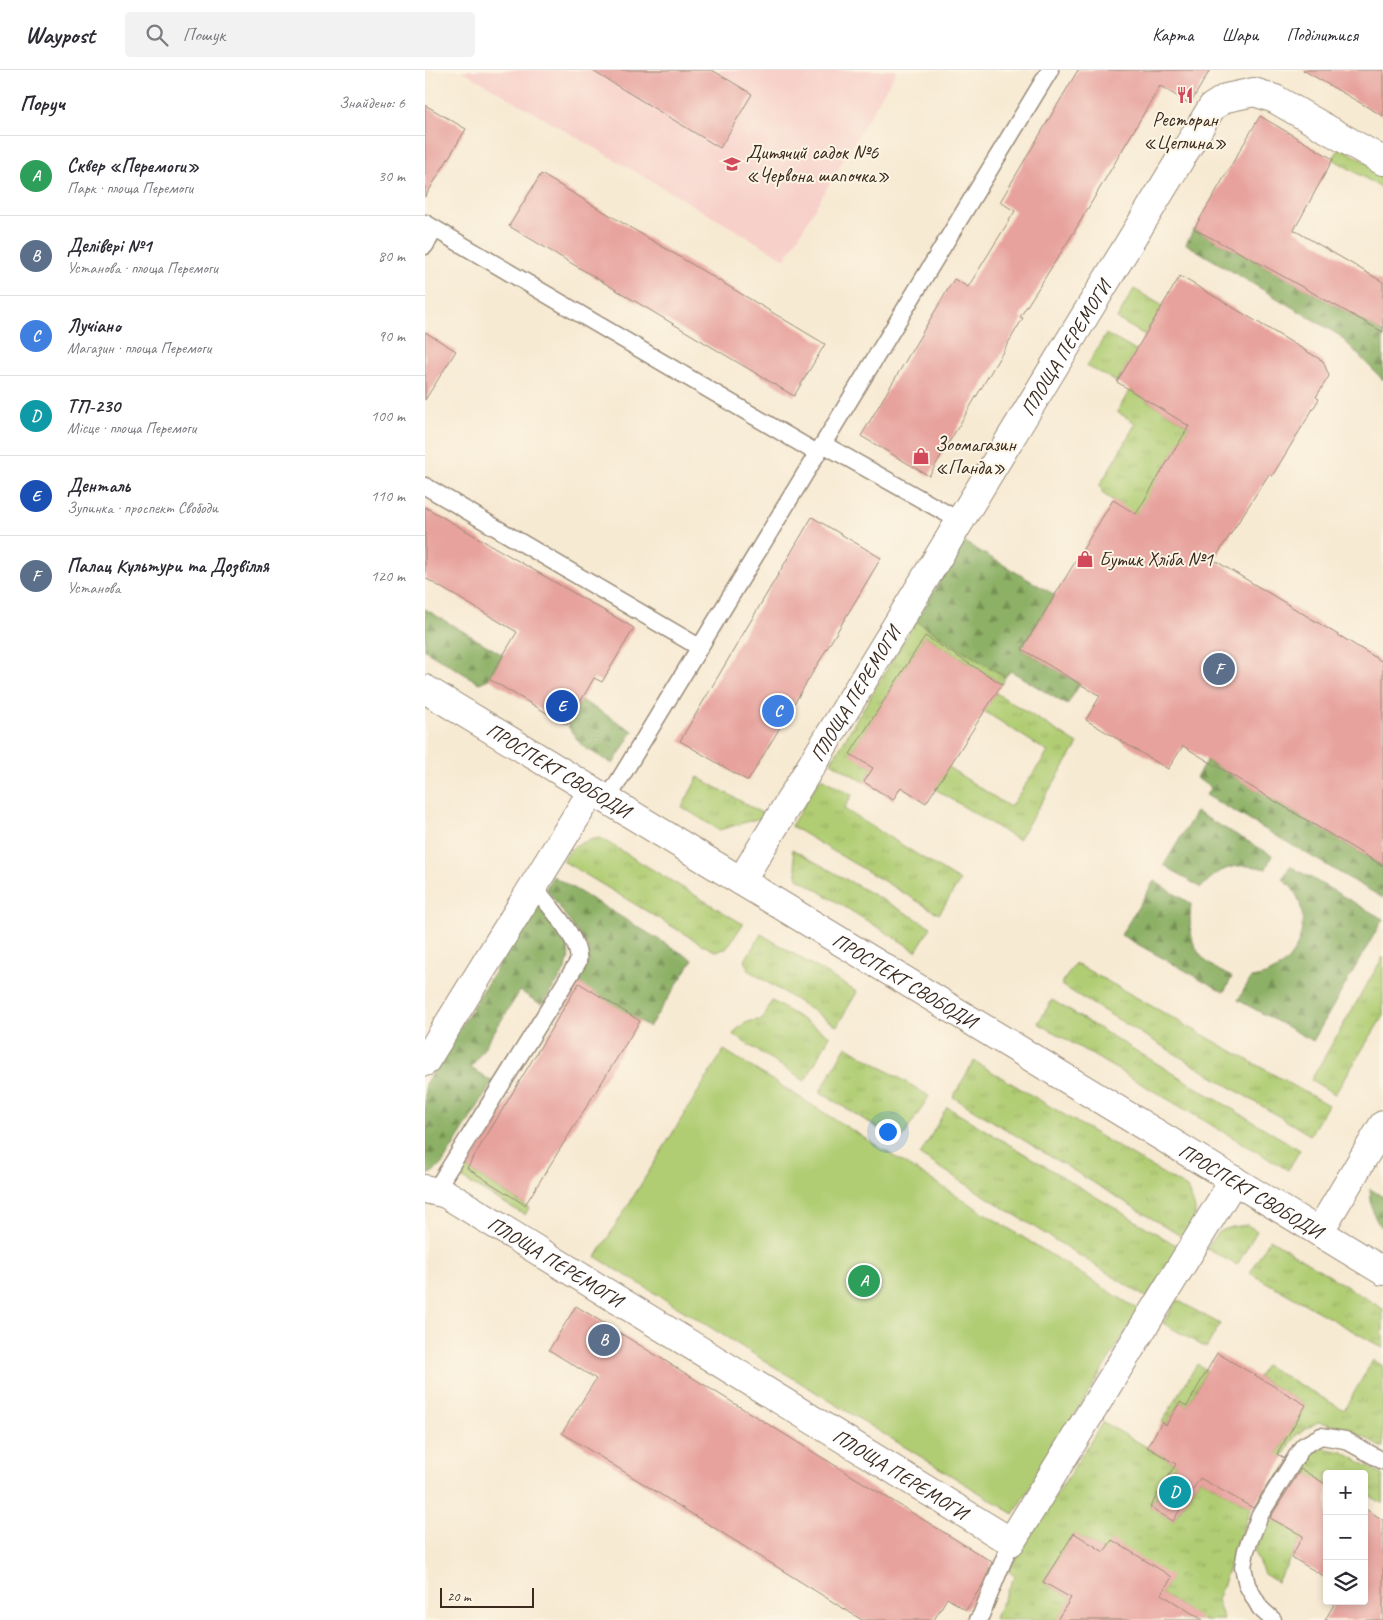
<!DOCTYPE html>
<html lang="uk">
<head>
<meta charset="utf-8">
<style>
  :root { --surface:#fff; --page:#f2f2f3; --text:#2b2b33; --muted:#7c7c81; --line:#e1e1e2; --accent:#d93025 }
  body { margin:0; font-family:Caveat,sans-serif; background:var(--page); color:var(--text) }
  .controls { position:absolute; right:15px; bottom:15px; display:grid; overflow:hidden; border-radius:5px; box-shadow:0 2px 8px #0003 }
  .controls button { width:45px; height:45px; display:grid; place-items:center; padding:0; border:0; border-bottom:1px solid var(--line); background:var(--surface); color:var(--text); font:25px sans-serif }
  .scale { position:absolute; left:15px; bottom:12px; width:94px; box-sizing:border-box; padding-left:5px; border:2px solid #3b2a1e; border-top:0; font-size:14px; line-height:18px; white-space:nowrap; color:#3b2a1e; -webkit-text-stroke:4px #fcf5e5; paint-order:stroke }
  .you { position:absolute; left:462px; top:1061px; width:18px; height:18px; margin:-12px; border:4px solid #fff; border-radius:50%; background:#1a73e8; box-shadow:0 0 0 8px #1a73e833 }
  .badge { display:grid; place-items:center; width:32px; height:32px; border-radius:50%; background:var(--accent); color:#fff; font-size:16px; font-weight:700 }
  .pin { position:absolute; translate:-50% -50%; border:2px solid #fff; box-shadow:0 1px 5px #0006 }
  .list { margin:0; padding:0; list-style:none }
  h2 { display:flex; justify-content:space-between; align-items:center; height:65px; margin:0; padding:0 20px; font-size:21px }
  h2 small { font-size:16px; font-weight:400; color:var(--muted) }
  .list li { display:grid; grid-template-columns:32px 1fr auto; gap:15px; align-items:center; box-sizing:border-box; height:80px; padding:0 20px; border-top:1px solid var(--line) }
  .list b { display:block; font-size:19px; white-space:nowrap }
  .list p { margin:0; font-size:16px; white-space:nowrap; color:var(--muted) }
  .list em { font-size:16px; font-style:normal; color:var(--muted) }
  .icon { flex:none; width:28px; height:28px; fill:none; stroke:currentColor; stroke-width:2; stroke-linecap:round; stroke-linejoin:round }
  .map { position:relative; flex:none; width:958px; height:1550px; overflow:hidden }
  header { display:flex; align-items:center; gap:30px; box-sizing:border-box; height:70px; padding:0 25px; background:var(--surface); border-bottom:1px solid var(--line) }
  header strong { font-size:24px }
  nav { display:flex; gap:28px; margin-inline-start:auto; font-size:18px }
  .search { width:350px; height:45px; background:var(--page); display:flex; align-items:center; gap:12px; box-sizing:border-box; padding:0 18px; border-radius:5px; color:var(--muted); font-size:19px }
  main { display:flex }
  aside { flex:1; background:var(--surface) }
  .map>svg:first-child { display:block }
</style>
</head>
<body>
<header>
<strong>Waypost</strong>
<div class="search"><svg class="icon" aria-label="search" viewBox="0 0 24 24"><circle cx="10" cy="10" r="6"/><path d="M15 15l6 6"/></svg>Пошук</div>
<nav><a>Карта</a><a>Шари</a><a>Поділитися</a></nav>
</header>
<main>
<aside>
<h2>Поруч<small>Знайдено: 6</small></h2>
<ul class="list">
<li><span class="badge" style="background:#2e9e5b">A</span><div><b>Сквер «Перемоги»</b><p>Парк · площа Перемоги</p></div><em>30 m</em></li>
<li><span class="badge" style="background:#5c6f8a">B</span><div><b>Делівері №1</b><p>Установа · площа Перемоги</p></div><em>80 m</em></li>
<li><span class="badge" style="background:#3f7fe0">C</span><div><b>Лучіано</b><p>Магазин · площа Перемоги</p></div><em>90 m</em></li>
<li><span class="badge" style="background:#0f9aa8">D</span><div><b>ТП-230</b><p>Місце · площа Перемоги</p></div><em>100 m</em></li>
<li><span class="badge" style="background:#1a4fb4">E</span><div><b>Денталь</b><p>Зупинка · проспект Свободи</p></div><em>110 m</em></li>
<li><span class="badge" style="background:#5c6f8a">F</span><div><b>Палац Культури та Дозвілля</b><p>Установа</p></div><em>120 m</em></li>
</ul>
</aside>
<div class="map">
<svg width="958" height="1550" viewBox="0 0 958 1550">
  <defs>
    <pattern id="grass-tufts" width="24" height="20" patternUnits="userSpaceOnUse" patternTransform="scale(1.25)"><rect width="24" height="20" fill="#b0cd73"/><path d="M3 7l-1-3M5 7V3M7 7l1-3M15 17l-1-3M17 17v-4M19 17l1-3" fill="none" stroke="#98b063"/></pattern>
    <pattern id="forest-firs" width="22" height="20" patternUnits="userSpaceOnUse" patternTransform="scale(1.25)"><rect width="22" height="20" fill="#8cb065"/><path d="M5 1l3.5 6h-7zM16 11l3.5 6h-7z" fill="#748f53"/></pattern>
  </defs>
  <rect width="100%" height="100%" fill="#fcf5e5"/>
  <filter id="ink" filterUnits="userSpaceOnUse"><feTurbulence type="fractalNoise" baseFrequency=".02" numOctaves="2"/><feDisplacementMap in="SourceGraphic" scale="10" xChannelSelector="R" yChannelSelector="G"/><feConvolveMatrix kernelMatrix="1 2 1 2 8 2 1 2 1" color-interpolation-filters="sRGB"/></filter>
  <filter id="wash" filterUnits="userSpaceOnUse"><feTurbulence type="fractalNoise" baseFrequency=".0096" numOctaves="4" result="noise"/><feDisplacementMap in="SourceGraphic" scale="20" xChannelSelector="R" yChannelSelector="G"/><feGaussianBlur stdDeviation="1.12" result="paint"/><feColorMatrix in="noise" values="0 0 0 0 0 0 0 0 0 0 0 0 0 0 0 0 0 1.4 0 .05"/><feComposite in="paint" operator="in"/></filter>
  <g filter="url(#wash)">
    <rect width="100%" height="100%" fill="#f7ead3"/>
    <path fill="#f7d0ca" d="M 36,0 L 472,0 L 360,189 Z"/>
    <g fill="url(#grass-tufts)" stroke="#767c48">
      <path d="M 915,77 L 958,102 L 958,119 L 908,89 Z"/>
      <path d="M 709,219 L 738,236 L 720,265 L 692,249 Z"/>
      <path d="M 681,264 L 711,281 L 692,312 L 662,296 Z"/>
      <path d="M 705,320 L 764,356 L 711,445 L 678,424 L 675,415 L 711,353 L 692,342 Z"/>
      <path d="M 491,551 L 580,607 L 577,614 L 500,566 L 426,683 L 448,698 L 439,712 L 406,692 Z"/>
      <path d="M 571,623 L 653,674 L 593,770 L 510,719 L 523,697 L 585,737 L 623,682 L 559,641 Z"/>
      <path d="M 273,707 L 342,746 L 294,760 L 257,737 Z"/>
      <path d="M 396,708 L 427,725 L 419,739 L 535,811 L 514,844 L 366,756 Z"/>
      <path d="M 175,768 L 318,854 L 301,879 L 290,881 L 278,875 L 138,791 C 147,775 158,771 175,768 Z"/>
      <path d="M 367,779 L 506,857 L 491,881 L 373,808 Z"/>
      <path d="M 336,864 L 432,922 L 412,956 L 323,900 L 320,890 Z"/>
      <path d="M 958,887 L 958,946 L 910,1024 L 886,1010 Z"/>
      <path d="M 650,893 L 903,1035 L 885,1065 L 636,915 Z"/>
      <path d="M 627,930 L 875,1080 L 863,1100 L 613,953 Z"/>
      <path d="M 347,931 L 405,966 L 380,1011 L 308,965 C 315,954 323,950 337,950 Z"/>
      <path d="M 421,976 L 504,1026 L 475,1072 L 395,1022 Z"/>
      <path d="M 549,991 L 762,1118 C 773,1144 774,1144 759,1168 L 528,1027 Z"/>
      <path d="M 522,1037 L 754,1177 L 722,1228 L 495,1085 Z"/>
      <path d="M 37,1095 L 42,1098 L 104,1138 L 100,1145 L 31,1105 Z"/>
      <path d="M 822,1155 L 832,1161 L 812,1195 L 782,1179 L 793,1162 L 807,1157 Z"/>
      <path d="M 845,1169 L 958,1239 L 958,1278 L 825,1203 Z"/>
      <path d="M 752,1230 L 795,1254 L 781,1278 L 738,1253 Z"/>
      <path d="M 948,1290 L 958,1296 L 958,1378 L 923,1358 L 893,1352 L 871,1365 L 826,1437 L 792,1530 L 799,1550 L 756,1550 L 762,1540 L 736,1524 L 746,1507 L 679,1482 L 649,1463 L 618,1512 L 646,1528 L 640,1550 L 572,1550 L 569,1548 L 590,1506 L 583,1501 L 678,1352 L 751,1394 L 725,1437 L 748,1451 L 775,1408 L 822,1435 L 881,1335 L 833,1307 L 840,1295 L 919,1340 Z"/>
      <path d="M 772,1294 L 782,1300 L 762,1336 L 755,1332 L 741,1355 L 737,1352 Z"/>
      <path d="M 898,1378 L 918,1382 L 958,1405 L 958,1434 L 939,1422 L 939,1404 L 902,1404 L 902,1415 L 880,1402 L 850,1451 L 878,1466 L 852,1512 L 839,1504 L 829,1482 L 846,1448 L 886,1384 Z"/>
    </g>
    <g fill="url(#forest-firs)" stroke="#646d42">
      <path d="M 769,159 L 827,189 L 958,262 L 958,310 L 914,265 L 761,174 Z"/>
      <path d="M 539,472 L 630,525 L 597,579 L 655,614 L 642,635 L 586,601 L 580,607 L 491,551 Z"/>
      <path d="M 0,539 L 78,585 L 64,609 L 54,613 L 0,580 Z"/>
      <path d="M 156,630 L 208,661 L 188,694 L 157,676 L 142,655 Z"/>
      <path d="M 782,690 L 958,796 L 958,828 L 781,725 L 786,717 L 771,708 Z"/>
      <path d="M 771,742 L 847,785 L 841,799 C 811,792 796,796 776,818 L 739,795 Z"/>
      <path d="M 865,796 L 958,849 L 888,971 L 813,930 L 826,908 C 832,907 839,906 845,903 C 874,890 886,852 871,824 C 868,818 862,813 858,809 Z"/>
      <path d="M 128,806 L 268,890 L 224,957 L 151,912 L 163,892 L 163,878 L 121,818 Z"/>
      <path d="M 729,811 L 766,834 C 762,873 771,891 807,907 L 799,922 L 696,865 Z"/>
      <path d="M 112,833 C 124,849 151,872 142,895 C 137,908 124,923 117,935 L 95,921 L 46,998 L 68,1012 L 16,1096 L 3,1105 L 0,1106 L 0,1014 Z"/>
      <path d="M 945,1119 L 958,1127 L 958,1158 C 947,1150 946,1132 945,1119 Z"/>
    </g>
    <path fill="#b0cd73" stroke="#767c48" d="M 299,980 L 714,1240 L 589,1444 L 171,1187 Z"/>
    <g id="blocks">
      <g fill="#e7a29d">
        <path d="M 166,0 L 287,0 L 327,24 L 295,78 Z"/>
        <path d="M 653,0 L 785,0 L 765,34 L 735,16 L 649,162 L 595,247 L 598,248 L 504,406 L 436,366 L 529,209 L 543,217 L 590,141 L 575,132 Z"/>
        <path d="M 878,0 L 958,0 L 958,46 Z"/>
        <path d="M 0,35 L 41,59 L 0,127 Z"/>
        <path d="M 835,46 L 908,89 L 869,160 L 958,212 L 958,262 L 827,189 L 769,159 Z"/>
        <path d="M 116,104 L 400,274 L 369,326 L 84,156 Z"/>
        <path d="M 755,206 L 898,291 L 904,306 L 891,327 L 894,329 L 847,406 L 844,404 L 789,490 L 958,592 L 958,796 L 758,676 L 743,699 L 661,650 L 675,626 L 597,579 L 688,430 L 711,444 L 764,356 L 692,312 Z"/>
        <path d="M 0,262 L 31,281 L 0,330 Z"/>
        <path d="M 0,437 L 209,558 L 177,612 L 169,608 L 142,655 L 64,609 L 92,562 L 0,508 Z"/>
        <path d="M 387,447 L 456,488 L 323,711 L 255,671 Z"/>
        <path d="M 500,566 L 577,614 L 501,733 L 476,717 L 468,730 L 439,712 L 448,698 L 425,684 Z"/>
        <path d="M 154,913 L 215,951 L 100,1135 L 42,1098 Z"/>
        <path d="M 151,1236 L 567,1492 L 558,1514 L 541,1540 L 522,1528 L 509,1550 L 437,1550 L 137,1363 L 171,1309 L 124,1280 Z"/>
        <path d="M 792,1283 L 881,1335 L 852,1384 L 859,1388 L 828,1438 L 775,1408 L 748,1451 L 725,1437 L 751,1394 L 722,1377 L 737,1352 L 741,1355 L 755,1332 L 762,1336 Z"/>
        <path d="M 876,1399 L 902,1415 L 902,1508 L 866,1487 L 878,1466 L 845,1448 Z"/>
        <path d="M 939,1438 L 958,1450 L 958,1550 L 900,1550 L 911,1531 L 939,1531 Z"/>
        <path d="M 649,1463 L 679,1482 L 687,1470 L 747,1507 L 736,1524 L 778,1550 L 632,1550 L 646,1528 L 618,1512 Z"/>
      </g>
    </g>
  </g>
  <g filter="url(#ink)">
    <use href="#blocks" fill-opacity="0" stroke="#998a78" stroke-width="1"/>
    <g fill="none" stroke-linecap="round" stroke-linejoin="round">
      <g stroke="#998a78" stroke-width="19">
        <g id="lane">
          <path d="M 0,153 L 392,383"/>
          <path d="M 0,176 L 10,159"/>
          <path d="M 398,374 L 535,451"/>
          <path d="M 0,416 L 274,577"/>
          <path d="M 182,730 L 625,0"/>
          <path d="M 10,1121 L 153,892 C 158,871 121,833 108,815"/>
          <path d="M 553,1550 L 556,1545 L 586,1472"/>
          <path d="M 848,1550 L 835,1538 L 822,1515 L 818,1497 L 821,1480 L 835,1445 L 878,1376 L 896,1366 L 920,1370 L 958,1391"/>
        </g>
      </g>
      <g stroke="#998a78" stroke-width="30">
        <g id="street">
          <path id="s1" d="M 0,619 L 958,1201"/>
          <path id="s2" d="M 316,811 L 787,37 L 801,28 L 829,22 L 850,29 L 958,91"/>
          <path d="M 0,992 L 167,721"/>
          <path id="s3" d="M 0,1119 L 21,1124 L 586,1472 L 809,1110"/>
          <path d="M 894,1162 L 958,1055"/>
        </g>
      </g>
      <use href="#lane" stroke="#fff" stroke-width="16"/>
      <use href="#street" stroke="#fff" stroke-width="28"/>
    </g>
  </g>
  <defs>
    <g id="restaurant-bare" transform="scale(1.35)"><path d="M-5-6h1v4h1v-4h1v4h1v-4h1v5L-1.5 .5V6h-2V.5L-5-1ZM5-6V6H3V1.5H1.5Q1.5-4 5-6Z" fill="#d1495b" stroke="#fcf5e5" stroke-width="2.5" paint-order="stroke"/></g>
    <g id="school-bare" transform="scale(1.35)"><path d="M0-5L7-2L0 1L-7-2ZM-4 1L0 2.5L4 1V4Q0 6-4 4Z" fill="#d1495b" stroke="#fcf5e5" stroke-width="2.5" paint-order="stroke"/></g>
    <g id="shop-bare" transform="scale(1.35)"><path d="M-5-2.5h2.3a2.7 3.5 0 0 1 5.4 0H5L5.5 6h-11ZM-1.5-2.5h3a1.5 2.3 0 0 0-3 0Z" fill="#d1495b" stroke="#fcf5e5" stroke-width="2.5" paint-order="stroke"/></g>
  </defs>
  <g fill-rule="evenodd">
    <use href="#restaurant-bare" x="760" y="25"/>
    <use href="#school-bare" x="307" y="94"/>
    <use href="#shop-bare" x="496" y="386"/>
    <use href="#shop-bare" x="660" y="489"/>
  </g>
  <g text-anchor="middle" dominant-baseline="central" stroke-width="4" stroke-linejoin="round" paint-order="stroke">
    <g font-size="20" fill="#3b2a1e" stroke="#fcf5e5" text-anchor="start">
      <text x="760" y="49" text-anchor="middle">Ресторан<tspan x="760" dy="23">«Цеглина»</tspan></text>
      <text x="321" y="82">Дитячий садок №6<tspan x="321" dy="23">«Червона шапочка»</tspan></text>
      <text x="510" y="374">Зоомагазин<tspan x="510" dy="23">«Панда»</tspan></text>
      <text x="674" y="489">Бутик Хліба №1</text>
    </g>
    <g font-size="20" fill="#3b2a1e" stroke="#fcf5e5">
      <text stroke="none"><textPath href="#s2" startOffset="624">ПЛОЩА ПЕРЕМОГИ</textPath></text>
      <text stroke="none"><textPath href="#s2" startOffset="219">ПЛОЩА ПЕРЕМОГИ</textPath></text>
      <text stroke="none"><textPath href="#s1" startOffset="156">ПРОСПЕКТ СВОБОДИ</textPath></text>
      <text stroke="none"><textPath href="#s1" startOffset="561">ПРОСПЕКТ СВОБОДИ</textPath></text>
      <text stroke="none"><textPath href="#s1" startOffset="966">ПРОСПЕКТ СВОБОДИ</textPath></text>
      <text stroke="none"><textPath href="#s3" startOffset="150">ПЛОЩА ПЕРЕМОГИ</textPath></text>
      <text stroke="none"><textPath href="#s3" startOffset="555">ПЛОЩА ПЕРЕМОГИ</textPath></text>
    </g>
  </g>
</svg>
<div class="controls">
<button>+</button>
<button>−</button>
<button><svg class="icon" aria-label="layers" viewBox="0 0 24 24"><path d="M12 4l9 5-9 5-9-5zM3 14l9 5 9-5"/></svg></button>
</div>
<div class="scale">20 m</div>
<div class="you"></div>
<div class="pin badge" style="left:439px;top:1211px;background:#2e9e5b">A</div>
<div class="pin badge" style="left:179px;top:1270px;background:#5c6f8a">B</div>
<div class="pin badge" style="left:353px;top:641px;background:#3f7fe0">C</div>
<div class="pin badge" style="left:750px;top:1422px;background:#0f9aa8">D</div>
<div class="pin badge" style="left:137px;top:636px;background:#1a4fb4">E</div>
<div class="pin badge" style="left:794px;top:599px;background:#5c6f8a">F</div>
</div>
</main>
</body>
</html>
